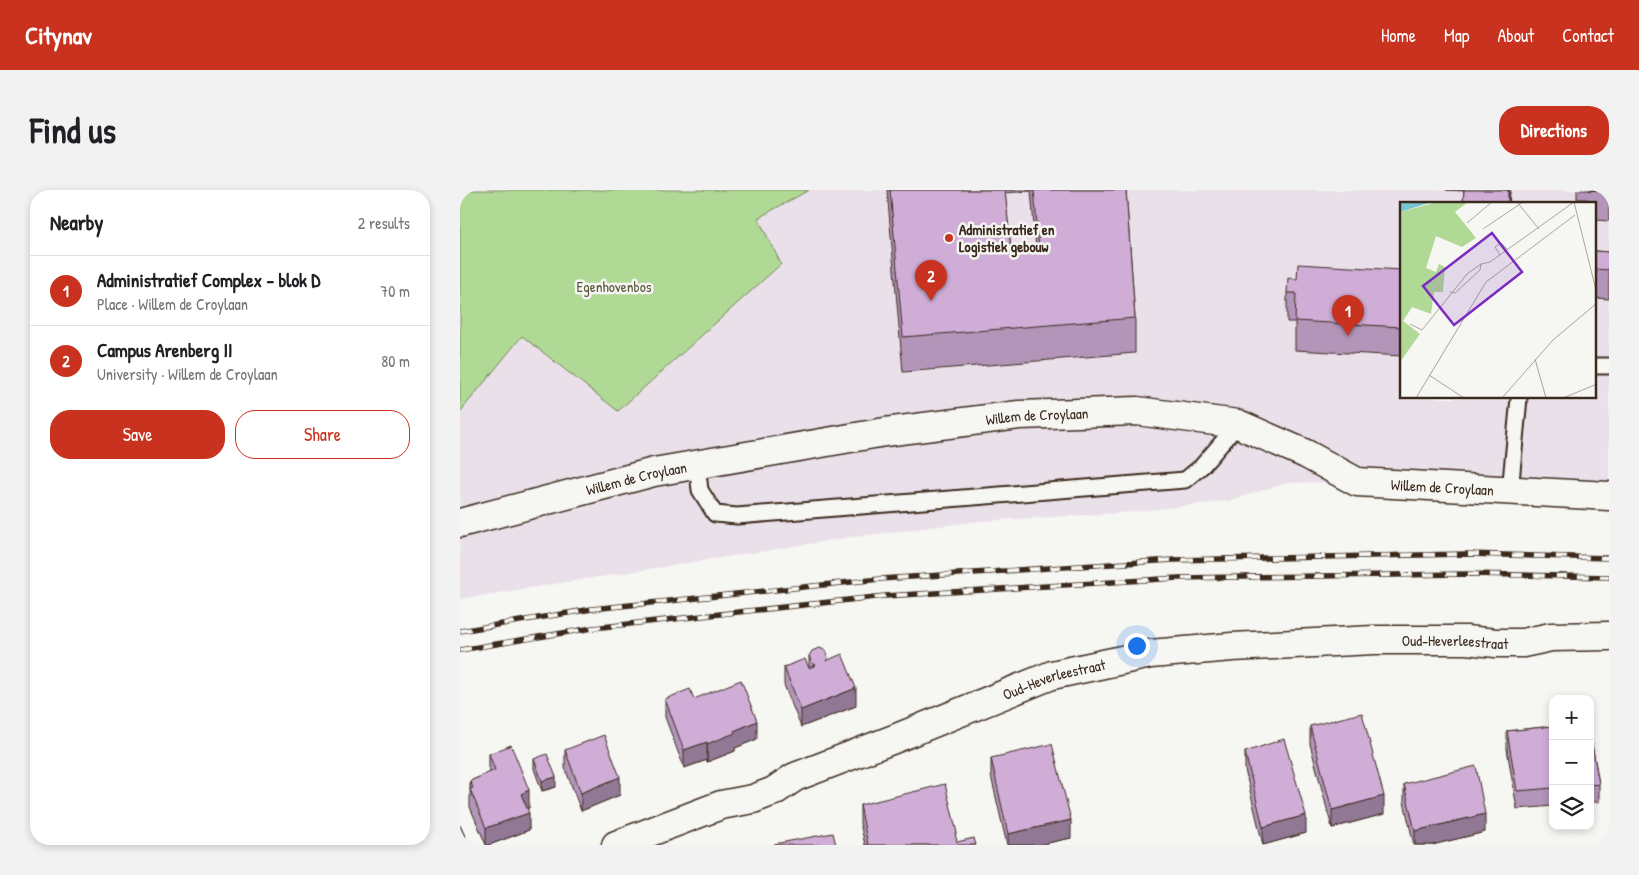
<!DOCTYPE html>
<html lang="en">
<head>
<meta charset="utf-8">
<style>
  :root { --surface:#fff; --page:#f2f2f2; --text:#202124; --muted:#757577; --line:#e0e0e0; --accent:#c8321e }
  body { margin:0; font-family:"Patrick Hand",sans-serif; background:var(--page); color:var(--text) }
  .controls { position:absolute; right:15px; bottom:15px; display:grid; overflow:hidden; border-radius:10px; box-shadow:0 2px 8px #0003 }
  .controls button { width:45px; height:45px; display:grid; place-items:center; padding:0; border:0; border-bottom:1px solid var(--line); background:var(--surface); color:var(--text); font:25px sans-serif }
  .you { position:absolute; left:676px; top:455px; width:18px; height:18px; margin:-12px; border:4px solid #fff; border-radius:50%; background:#1a73e8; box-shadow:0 0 0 8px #1a73e833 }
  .badge { display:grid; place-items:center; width:32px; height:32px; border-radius:50%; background:var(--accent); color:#fff; font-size:16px; font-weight:700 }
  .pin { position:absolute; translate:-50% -41px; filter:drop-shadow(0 1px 2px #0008) }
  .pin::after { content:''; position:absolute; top:26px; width:18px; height:15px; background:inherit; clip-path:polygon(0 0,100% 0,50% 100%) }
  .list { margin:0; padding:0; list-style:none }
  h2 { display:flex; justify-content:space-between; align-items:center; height:65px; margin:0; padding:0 20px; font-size:21px }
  h2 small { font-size:16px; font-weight:400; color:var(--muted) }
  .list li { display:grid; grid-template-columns:32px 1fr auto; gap:15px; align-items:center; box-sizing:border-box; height:70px; padding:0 20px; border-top:1px solid var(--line) }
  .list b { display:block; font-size:19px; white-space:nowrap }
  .list p { margin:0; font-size:16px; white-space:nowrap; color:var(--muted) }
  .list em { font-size:16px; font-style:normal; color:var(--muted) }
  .actions { display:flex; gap:10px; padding:15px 20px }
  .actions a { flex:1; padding:11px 0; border:1px solid var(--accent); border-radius:20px; text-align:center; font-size:18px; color:var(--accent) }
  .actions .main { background:var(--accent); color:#fff }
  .icon { flex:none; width:28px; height:28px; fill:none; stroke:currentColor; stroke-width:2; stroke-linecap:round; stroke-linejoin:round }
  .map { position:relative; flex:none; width:1149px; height:655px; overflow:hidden; border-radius:20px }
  header { display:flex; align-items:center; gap:30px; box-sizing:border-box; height:70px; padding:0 25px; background:var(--accent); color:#fff }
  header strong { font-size:24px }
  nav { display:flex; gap:28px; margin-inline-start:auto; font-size:18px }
  .intro { display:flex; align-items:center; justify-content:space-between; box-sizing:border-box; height:120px; padding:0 30px }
  h1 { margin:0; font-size:35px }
  .button { padding:12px 22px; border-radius:20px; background:var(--accent); color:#fff; font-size:18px; font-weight:700 }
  main { display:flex; gap:30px; padding:0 30px }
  aside { flex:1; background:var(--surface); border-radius:20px; box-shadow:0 2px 8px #0003 }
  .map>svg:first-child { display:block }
</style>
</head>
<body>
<header>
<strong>Citynav</strong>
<nav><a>Home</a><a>Map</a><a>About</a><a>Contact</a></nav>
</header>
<div class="intro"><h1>Find us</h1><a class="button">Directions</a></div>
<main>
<aside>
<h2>Nearby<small>2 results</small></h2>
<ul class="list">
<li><span class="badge">1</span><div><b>Administratief Complex - blok D</b><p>Place · Willem de Croylaan</p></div><em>70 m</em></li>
<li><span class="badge">2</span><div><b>Campus Arenberg II</b><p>University · Willem de Croylaan</p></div><em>80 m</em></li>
</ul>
<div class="actions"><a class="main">Save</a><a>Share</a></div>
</aside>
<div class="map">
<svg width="1149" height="655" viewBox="0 0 1149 655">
  <rect width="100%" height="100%" fill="#f6f6f2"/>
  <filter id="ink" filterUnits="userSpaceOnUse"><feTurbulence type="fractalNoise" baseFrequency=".02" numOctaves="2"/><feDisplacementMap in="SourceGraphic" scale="10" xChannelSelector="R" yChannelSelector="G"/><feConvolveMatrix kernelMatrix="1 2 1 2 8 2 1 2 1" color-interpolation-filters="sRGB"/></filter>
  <g filter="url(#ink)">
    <path fill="#eae0ea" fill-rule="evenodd" d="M 0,0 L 1149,0 L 1149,306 L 897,292 L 826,293 L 768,311 L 661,323 L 520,331 L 392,347 L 0,409 ZM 942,14 L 1135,14 L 1135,208 L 942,208 Z"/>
    <path fill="#b0d996" stroke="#76825a" d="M 0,0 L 349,0 L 298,28 L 321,74 L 158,221 L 62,146 L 0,222 Z"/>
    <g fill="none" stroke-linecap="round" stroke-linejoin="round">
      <g stroke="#3b2a1e" stroke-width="19">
        <g id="lane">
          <path d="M 1135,176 L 1149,176"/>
          <path d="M 237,274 L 240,300 L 255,324 L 277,326 L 725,290 L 742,276 L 778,234"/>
          <path d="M 1050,302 L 1059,208"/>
        </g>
      </g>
      <g stroke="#3b2a1e" stroke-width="31">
        <g id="street">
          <path id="s1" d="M 0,333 L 194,282 L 425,242 L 559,225 L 677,221 L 778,234 L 846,264 L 897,292 L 1149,306"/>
          <path id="s2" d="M 156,655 L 261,615 L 293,609 L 314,601 L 335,587 L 434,549 L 592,485 L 690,464 L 772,457 L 914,450 L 1006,450 L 1036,453 L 1063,453 L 1091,447 L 1149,446"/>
        </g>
      </g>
      <use href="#lane" stroke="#f6f6f2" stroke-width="15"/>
      <use href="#street" stroke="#f6f6f2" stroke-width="28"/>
      <g stroke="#3b2a1e" stroke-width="5.5">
        <g id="rail">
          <path d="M 0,441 L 132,419 L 420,389 L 713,370 L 1006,364 L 1149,368"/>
          <path d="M 0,460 L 133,438 L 425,406 L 718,388 L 1007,384 L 1149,387"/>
        </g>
      </g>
      <use href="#rail" stroke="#f6f6f2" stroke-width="4" stroke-dasharray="11" stroke-linecap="butt"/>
    </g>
    <g fill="#b295b9" stroke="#3b2a1e" fill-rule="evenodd">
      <path d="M 427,0 L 666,0 L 675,128 L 675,163 L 443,182 ZM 571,1 L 576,58 L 551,60 L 545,3 Z"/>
      <path d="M 986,0 L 1050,0 L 1049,14 L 1003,14 L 1004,1 Z"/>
      <path d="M 1117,0 L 1149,0 L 1149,31 L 1135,30 L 1135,14 L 1127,14 L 1127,9 L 1117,9 Z"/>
      <path d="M 1135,61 L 1149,62 L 1149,109 L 1135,108 Z"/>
      <path d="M 942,80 L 942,166 L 835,160 L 835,132 L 827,132 L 827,103 L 837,89 Z"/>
      <path d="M 349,466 L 368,470 L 396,516 L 341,537 L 324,495 L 324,477 L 349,478 Z"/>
      <path d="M 205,509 L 234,509 L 297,549 L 275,558 L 275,561 L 247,572 L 247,570 L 224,578 L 205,527 Z"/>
      <path d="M 850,536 L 924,624 L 872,638 L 850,554 Z"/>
      <path d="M 1093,536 L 1093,616 L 1057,619 L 1047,559 L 1047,541 Z"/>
      <path d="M 1130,543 L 1139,594 L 1139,612 L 1130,612 Z"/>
      <path d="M 105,560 L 160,605 L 121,621 L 105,578 Z"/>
      <path d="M 785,562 L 846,643 L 803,655 L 785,580 Z"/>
      <path d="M 29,564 L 69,618 L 67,619 L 69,640 L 29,655 L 26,655 L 10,617 L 10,591 L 29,583 Z"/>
      <path d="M 531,568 L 611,648 L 578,655 L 547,655 L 531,586 Z"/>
      <path d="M 74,569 L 96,597 L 82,601 L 74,579 Z"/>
      <path d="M 944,594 L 1025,642 L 972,655 L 954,655 L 944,612 Z"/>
      <path d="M 400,615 L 497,652 L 516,655 L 405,655 L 400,633 Z"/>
    </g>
    <g fill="#917996" stroke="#3b2a1e">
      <path d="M 1048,0 L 1050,0 L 1049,14 L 1048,14 Z"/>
      <path d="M 396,498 L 396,516 L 341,537 L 341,520 Z"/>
      <path d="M 297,531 L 297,549 L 275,558 L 275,561 L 247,572 L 247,554 L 274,541 Z"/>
      <path d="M 247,552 L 247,570 L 224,578 L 224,560 Z"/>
      <path d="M 96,587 L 96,597 L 82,601 L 82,591 Z"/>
      <path d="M 160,587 L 160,605 L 121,621 L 121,603 Z"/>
      <path d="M 69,600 L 69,618 L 61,622 L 61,604 Z"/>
      <path d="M 924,606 L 924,624 L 872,638 L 872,620 Z"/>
      <path d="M 69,623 L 69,640 L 29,655 L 26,655 L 26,638 Z"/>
      <path d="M 1025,624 L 1025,642 L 972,655 L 955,655 L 955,641 Z"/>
      <path d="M 846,625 L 846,643 L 803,655 L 803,637 Z"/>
      <path d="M 611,630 L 611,648 L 578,655 L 548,655 L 548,644 Z"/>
      <path d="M 5,646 L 5,655 L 0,655 L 0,648 Z"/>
    </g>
    <g fill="#cfadd7" stroke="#3b2a1e">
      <path d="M 430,0 L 545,0 L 551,60 L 579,58 L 574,0 L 666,0 L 675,128 L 443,147 Z"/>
      <path d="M 1004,0 L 1048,0 L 1048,14 L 1013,12 L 1013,14 L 1003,14 Z"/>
      <path d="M 1129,0 L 1149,0 L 1149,1 Z"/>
      <path d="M 1135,61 L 1149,62 L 1149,80 L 1135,79 Z"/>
      <path d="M 838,74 L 942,80 L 942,137 L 835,131 L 836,103 L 827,103 L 828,88 L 837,89 Z"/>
      <path d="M 359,458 L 365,460 L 368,468 L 366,471 L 382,464 L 396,498 L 341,520 L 324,477 L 345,469 L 349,478 L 356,475 L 352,473 L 349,466 L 352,461 Z"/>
      <path d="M 281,490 L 297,531 L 274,541 L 275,543 L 247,554 L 247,552 L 224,560 L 205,509 L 230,499 L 234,509 Z"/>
      <path d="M 902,523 L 924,606 L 872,620 L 850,536 Z"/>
      <path d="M 1093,536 L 1093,598 L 1057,601 L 1047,541 Z"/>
      <path d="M 1130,543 L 1139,594 L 1130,595 Z"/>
      <path d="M 144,545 L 160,587 L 121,603 L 105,560 Z"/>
      <path d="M 824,549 L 846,625 L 803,637 L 785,562 Z"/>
      <path d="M 592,554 L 611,630 L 548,644 L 531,568 Z"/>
      <path d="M 51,555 L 69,600 L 61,604 L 69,623 L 26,638 L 10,599 L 13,598 L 10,591 L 35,580 L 29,564 Z"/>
      <path d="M 87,564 L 96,587 L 82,591 L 74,569 Z"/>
      <path d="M 1016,576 L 1025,624 L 955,641 L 944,594 Z"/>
      <path d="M 485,594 L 497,643 L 495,643 L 497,652 L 514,648 L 516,655 L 408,655 L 400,615 Z"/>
      <path d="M 0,635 L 5,646 L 0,648 Z"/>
      <path d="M 373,643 L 376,655 L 315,655 L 314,654 Z"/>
    </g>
  </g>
  <circle fill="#c8321e" stroke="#f6f6f2" stroke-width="2" cx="489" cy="48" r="5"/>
  <g text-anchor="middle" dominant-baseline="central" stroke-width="5" stroke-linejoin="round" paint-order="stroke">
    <g font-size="15" font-weight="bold" fill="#3b2a1e" stroke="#f6f6f2" text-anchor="start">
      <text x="499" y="39">Administratief en<tspan x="499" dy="17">Logistiek gebouw</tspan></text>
    </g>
    <g font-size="15" fill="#58563c" stroke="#f6f6f2">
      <text x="154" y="96">Egenhovenbos</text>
    </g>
    <g font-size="15" fill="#3b2a1e" stroke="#f6f6f2">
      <text stroke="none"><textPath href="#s1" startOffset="588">Willem de Croylaan</textPath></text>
      <text stroke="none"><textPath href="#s1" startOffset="182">Willem de Croylaan</textPath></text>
      <text stroke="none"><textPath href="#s1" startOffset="1008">Willem de Croylaan</textPath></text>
      <text stroke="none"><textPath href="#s2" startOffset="875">Oud-Heverleestraat</textPath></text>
      <text stroke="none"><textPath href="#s2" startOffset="470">Oud-Heverleestraat</textPath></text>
    </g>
  </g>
  <g transform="translate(940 12)">
    <rect width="196" height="196" fill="#f6f6f2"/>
    <path d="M 37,0 L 68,0 L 55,10 L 76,36 L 62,45 L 36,34 L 26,66 L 36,70 L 39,62 L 45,65 L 43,90 L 34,90 L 31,112 L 12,105 L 3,119 L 20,132 L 0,160 L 0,10 Z" fill="#b0d996"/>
    <path d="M 0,0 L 32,0 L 0,10 Z" fill="#77c7d2"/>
    <path fill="none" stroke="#aba49d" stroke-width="1" d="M 117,0 L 139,27M 174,0 L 197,92M 67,21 L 92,0M 83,27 L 123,0M 100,53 L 95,45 L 101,41 L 108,48M 50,90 L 55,91 L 80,68 L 81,62M 10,122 L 22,128 L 67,72 L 81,62 L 90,60 L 174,0M 135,157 L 146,196M 29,173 L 64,196M 16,196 L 86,80 L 175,13M 102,196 L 153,138 L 197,101M 163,196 L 197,182"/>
    <path fill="#7b2cbf" fill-opacity="0.15" stroke="#7b2cbf" stroke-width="2.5" d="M 92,31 L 122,70 L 54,123 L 23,84 Z"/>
    <rect width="196" height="196" fill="none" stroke="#3b2a1e" stroke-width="2.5"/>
  </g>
</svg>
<div class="controls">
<button>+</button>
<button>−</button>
<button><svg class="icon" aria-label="layers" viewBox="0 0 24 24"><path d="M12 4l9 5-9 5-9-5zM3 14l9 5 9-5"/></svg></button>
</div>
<div class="you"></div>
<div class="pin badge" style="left:888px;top:146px">1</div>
<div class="pin badge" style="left:471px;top:111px">2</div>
</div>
</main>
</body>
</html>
